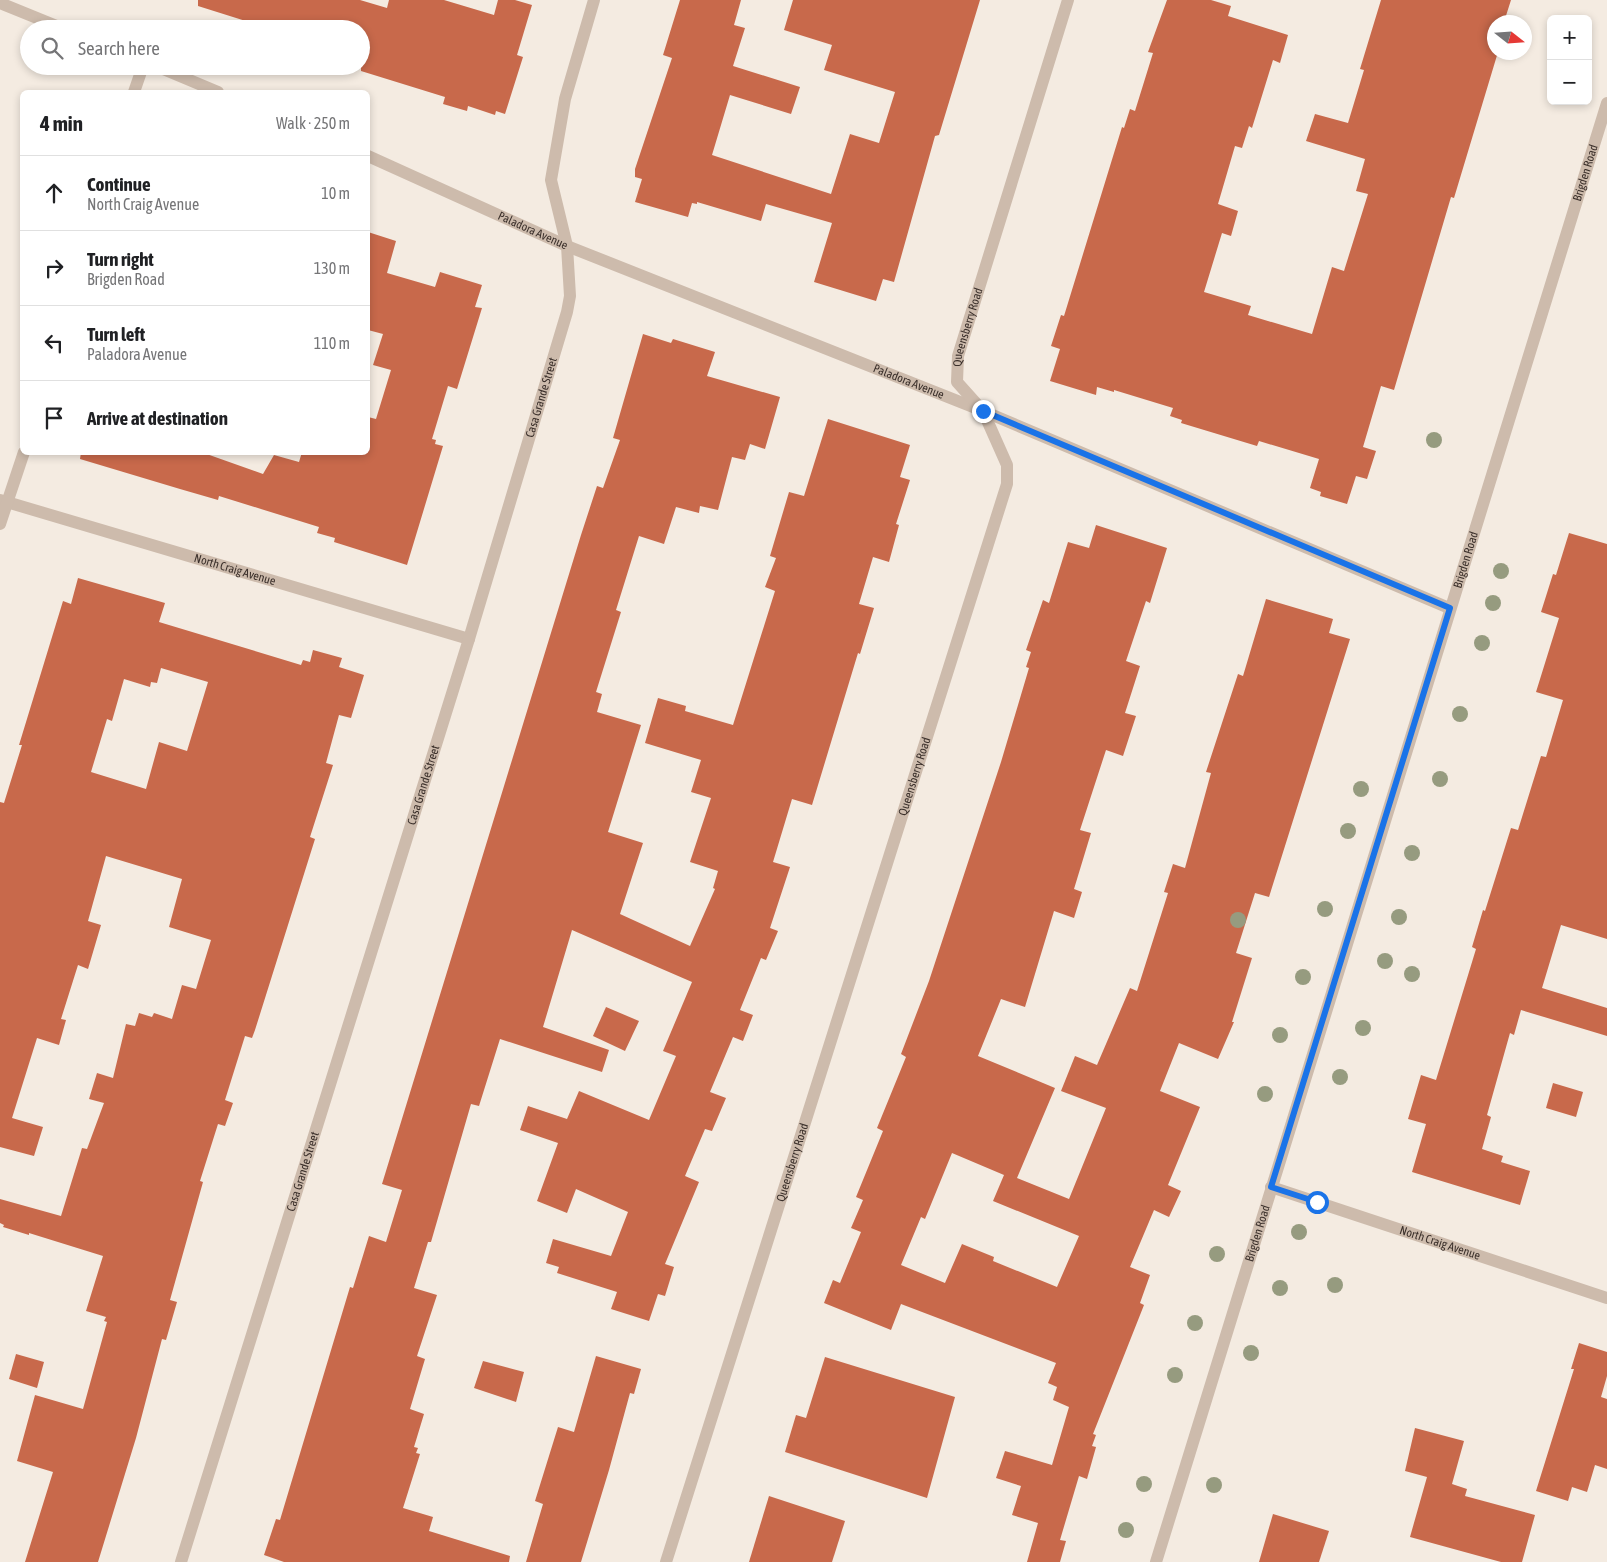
<!DOCTYPE html>
<html lang="en">
<head>
<meta charset="utf-8">
<style>
  :root { --surface:#fff; --page:#f6f6f6; --text:#202124; --muted:#757577; --line:#e0e0e0 }
  body { margin:0; font-family:"Asap Condensed",sans-serif; background:var(--page); color:var(--text) }
  .controls { position:absolute; right:15px; top:15px; display:grid; overflow:hidden; border-radius:8px; box-shadow:0 2px 8px #0003 }
  .controls button { width:45px; height:45px; display:grid; place-items:center; padding:0; border:0; border-bottom:1px solid var(--line); background:var(--surface); color:var(--text); font:25px sans-serif }
  .compass { position:absolute; left:1487px; top:15px; width:45px; height:45px; border-radius:50%; background:var(--surface); box-shadow:0 2px 8px #0003; rotate:107deg }
  .stop { position:absolute; width:15px; height:15px; margin:-11px; border:4px solid #1a73e8; border-radius:50%; background:#fff }
  .stop.end { background:#1a73e8; border-color:#fff; box-shadow:0 1px 5px #0008 }
  .list { margin:0; padding:0; list-style:none }
  h2 { display:flex; justify-content:space-between; align-items:center; height:65px; margin:0; padding:0 20px; font-size:21px }
  h2 small { font-size:16px; font-weight:400; color:var(--muted) }
  .list li { display:grid; grid-template-columns:32px 1fr auto; gap:15px; align-items:center; box-sizing:border-box; height:75px; padding:0 20px; border-top:1px solid var(--line) }
  .list b { display:block; font-size:19px; white-space:nowrap }
  .list p { margin:0; font-size:16px; white-space:nowrap; color:var(--muted) }
  .list em { font-size:16px; font-style:normal; color:var(--muted) }
  .icon { flex:none; width:28px; height:28px; fill:none; stroke:currentColor; stroke-width:2; stroke-linecap:round; stroke-linejoin:round }
  .map { position:relative; flex:none; width:1607px; height:1562px; overflow:hidden }
  .search { position:absolute; background:var(--surface); box-shadow:0 2px 8px #0003; left:20px; top:20px; width:350px; height:55px; display:flex; align-items:center; gap:12px; box-sizing:border-box; padding:0 18px; border-radius:28px; color:var(--muted); font-size:19px }
  .panel { position:absolute; background:var(--surface); box-shadow:0 2px 8px #0003; left:20px; top:90px; width:350px; height:365px; border-radius:8px }
  .map>svg:first-child { display:block }
</style>
</head>
<body>
<div class="map">
<svg width="1607" height="1562" viewBox="0 0 1607 1562">
  <rect width="100%" height="100%" fill="#f4ebe1"/>
  <g fill="#c8694b" fill-rule="evenodd">
    <path d="M 198,0 L 360,0 L 387,8 L 389,0 L 444,0 L 494,15 L 498,0 L 515,0 L 532,5 L 517,55 L 523,57 L 505,114 L 496,111 L 495,115 L 468,106 L 467,111 L 443,104 L 445,97 L 361,71 L 361,29 L 271,29 L 198,6 Z"/>
    <path d="M 680,0 L 741,0 L 734,25 L 745,28 L 733,66 L 800,87 L 791,114 L 730,95 L 712,155 L 831,194 L 850,134 L 879,143 L 895,92 L 824,70 L 832,45 L 784,30 L 793,0 L 980,0 L 939,135 L 935,136 L 894,282 L 883,279 L 876,301 L 814,282 L 832,223 L 766,204 L 761,221 L 697,202 L 697,204 L 692,203 L 688,217 L 635,202 L 642,179 L 635,177 L 635,169 L 672,58 L 663,55 Z"/>
    <path d="M 1167,0 L 1211,0 L 1231,6 L 1228,16 L 1288,35 L 1280,63 L 1273,60 L 1252,128 L 1249,126 L 1242,148 L 1235,146 L 1218,204 L 1238,211 L 1231,236 L 1222,233 L 1204,292 L 1251,306 L 1248,315 L 1312,334 L 1332,267 L 1344,271 L 1368,194 L 1356,191 L 1365,159 L 1306,141 L 1315,114 L 1348,123 L 1364,70 L 1360,69 L 1381,0 L 1511,0 L 1504,22 L 1494,22 L 1494,52 L 1498,52 L 1454,198 L 1451,197 L 1394,390 L 1381,386 L 1363,447 L 1376,451 L 1367,479 L 1356,476 L 1347,504 L 1320,496 L 1321,492 L 1310,488 L 1319,459 L 1259,441 L 1257,446 L 1181,423 L 1182,420 L 1170,416 L 1173,408 L 1114,390 L 1114,392 L 1097,387 L 1096,395 L 1050,381 L 1060,349 L 1051,346 L 1061,315 L 1064,316 L 1122,127 L 1124,128 L 1130,109 L 1135,111 L 1153,53 L 1148,52 Z"/>
    <path d="M 368,232 L 396,241 L 387,273 L 435,287 L 440,272 L 482,285 L 475,307 L 482,308 L 457,389 L 448,386 L 432,439 L 436,440 L 435,444 L 443,446 L 407,565 L 334,542 L 335,538 L 317,533 L 319,527 L 219,496 L 218,500 L 180,489 L 80,459 L 81,452 L 201,452 L 263,474 L 274,455 L 299,462 L 302,452 L 368,452 L 368,417 L 376,419 L 391,370 L 373,365 L 383,334 L 368,330 Z"/>
    <path d="M 643,334 L 671,343 L 673,339 L 715,352 L 707,376 L 780,397 L 765,449 L 750,444 L 745,460 L 732,457 L 718,510 L 700,506 L 699,513 L 676,507 L 664,544 L 639,536 L 616,610 L 621,612 L 596,692 L 602,694 L 597,712 L 641,725 L 608,832 L 643,843 L 620,914 L 690,946 L 715,889 L 713,888 L 718,871 L 690,862 L 711,798 L 691,792 L 701,760 L 645,743 L 658,698 L 686,706 L 685,711 L 733,725 L 775,591 L 765,587 L 776,558 L 770,556 L 789,492 L 804,496 L 828,419 L 910,445 L 900,477 L 910,480 L 896,524 L 899,525 L 889,562 L 873,557 L 859,604 L 874,608 L 860,654 L 858,653 L 812,805 L 792,799 L 773,862 L 790,867 L 770,928 L 778,931 L 766,960 L 761,958 L 740,1010 L 753,1015 L 743,1041 L 733,1037 L 710,1092 L 726,1098 L 712,1131 L 705,1129 L 685,1176 L 699,1182 L 665,1264 L 674,1267 L 665,1296 L 658,1294 L 649,1321 L 611,1309 L 617,1292 L 557,1273 L 559,1267 L 546,1263 L 553,1239 L 611,1256 L 628,1212 L 576,1189 L 567,1213 L 537,1201 L 558,1143 L 520,1130 L 528,1106 L 567,1119 L 579,1091 L 649,1120 L 676,1056 L 663,1051 L 692,982 L 572,930 L 543,1027 L 609,1050 L 602,1072 L 500,1039 L 479,1106 L 471,1104 L 431,1242 L 428,1242 L 414,1288 L 437,1295 L 417,1356 L 425,1359 L 410,1409 L 424,1414 L 414,1447 L 418,1448 L 416,1453 L 420,1454 L 403,1508 L 433,1517 L 429,1531 L 510,1556 L 509,1562 L 284,1562 L 264,1555 L 276,1519 L 280,1520 L 350,1287 L 353,1288 L 369,1236 L 386,1242 L 402,1190 L 382,1184 L 581,535 L 597,486 L 603,488 L 620,440 L 613,438 Z"/>
    <path d="M 1096,525 L 1167,548 L 1150,603 L 1146,601 L 1126,661 L 1140,666 L 1125,713 L 1136,716 L 1123,756 L 1106,750 L 1080,830 L 1091,833 L 1074,889 L 1082,892 L 1074,918 L 1054,911 L 1025,1007 L 1001,999 L 978,1056 L 1055,1088 L 1017,1178 L 1069,1199 L 1106,1108 L 1061,1091 L 1075,1056 L 1097,1065 L 1130,988 L 1137,991 L 1168,893 L 1164,892 L 1173,864 L 1185,868 L 1211,773 L 1206,772 L 1238,674 L 1243,676 L 1266,599 L 1333,619 L 1329,633 L 1350,639 L 1269,897 L 1255,893 L 1236,953 L 1252,958 L 1232,1022 L 1234,1022 L 1218,1059 L 1179,1043 L 1160,1091 L 1200,1107 L 1168,1185 L 1181,1191 L 1169,1217 L 1154,1210 L 1130,1267 L 1150,1275 L 1140,1303 L 1144,1305 L 1093,1434 L 1096,1435 L 1092,1446 L 1096,1447 L 1087,1479 L 1079,1476 L 1060,1540 L 1066,1541 L 1060,1562 L 1027,1562 L 1038,1523 L 1012,1515 L 1021,1486 L 996,1478 L 1005,1451 L 1052,1465 L 1069,1407 L 1053,1400 L 1057,1387 L 1048,1383 L 1056,1363 L 901,1304 L 891,1330 L 824,1303 L 833,1280 L 840,1283 L 861,1232 L 851,1228 L 863,1200 L 856,1197 L 883,1131 L 877,1128 L 906,1057 L 901,1054 L 929,981 L 1001,762 L 1029,668 L 1026,667 L 1031,652 L 1026,650 L 1043,600 L 1049,603 L 1068,542 L 1089,548 ZM 952,1153 L 1004,1175 L 993,1201 L 1079,1236 L 1057,1287 L 993,1261 L 994,1257 L 962,1244 L 945,1283 L 901,1265 L 921,1217 L 925,1219 Z"/>
    <path d="M 1569,533 L 1607,544 L 1607,939 L 1561,925 L 1542,988 L 1607,1008 L 1607,1036 L 1521,1010 L 1514,1035 L 1510,1033 L 1487,1115 L 1491,1117 L 1482,1149 L 1503,1156 L 1501,1162 L 1530,1171 L 1520,1205 L 1412,1172 L 1426,1124 L 1408,1119 L 1421,1075 L 1436,1080 L 1476,949 L 1472,947 L 1483,910 L 1485,911 L 1511,828 L 1518,830 L 1541,756 L 1546,757 L 1563,700 L 1536,692 L 1559,618 L 1541,612 L 1553,574 L 1556,575 Z"/>
    <path d="M 78,578 L 165,603 L 159,622 L 301,665 L 303,660 L 310,662 L 313,650 L 342,658 L 339,667 L 364,675 L 351,718 L 339,715 L 326,763 L 333,765 L 310,837 L 315,839 L 255,1030 L 252,1038 L 245,1036 L 225,1100 L 233,1103 L 225,1126 L 218,1124 L 200,1181 L 203,1182 L 170,1300 L 177,1302 L 166,1340 L 162,1339 L 136,1438 L 98,1562 L 25,1562 L 53,1472 L 17,1461 L 35,1395 L 83,1409 L 107,1322 L 104,1321 L 106,1317 L 86,1311 L 103,1256 L 29,1233 L 29,1235 L 3,1227 L 4,1225 L 0,1223 L 0,1199 L 61,1216 L 82,1148 L 87,1149 L 104,1103 L 89,1099 L 97,1073 L 113,1078 L 126,1024 L 135,1026 L 139,1013 L 152,1017 L 154,1013 L 172,1019 L 182,985 L 196,989 L 211,940 L 169,927 L 182,879 L 106,856 L 88,921 L 101,925 L 88,969 L 78,965 L 61,1019 L 66,1020 L 59,1045 L 37,1038 L 12,1118 L 43,1127 L 34,1156 L 0,1147 L 0,802 L 4,803 L 22,745 L 19,745 L 63,601 L 71,604 ZM 161,668 L 208,682 L 187,751 L 159,742 L 146,789 L 91,772 L 107,719 L 112,721 L 124,679 L 150,687 L 151,682 L 157,683 Z"/>
    <path d="M 606,1007 L 639,1021 L 625,1051 L 593,1036 Z"/>
    <path d="M 1553,1083 L 1583,1092 L 1576,1117 L 1546,1108 Z"/>
    <path d="M 1579,1343 L 1607,1352 L 1607,1376 L 1601,1397 L 1607,1399 L 1607,1469 L 1595,1465 L 1587,1492 L 1572,1487 L 1568,1501 L 1536,1491 L 1574,1369 L 1571,1369 Z"/>
    <path d="M 16,1354 L 44,1362 L 37,1388 L 9,1379 Z"/>
    <path d="M 596,1356 L 641,1369 L 634,1394 L 630,1393 L 609,1470 L 581,1562 L 526,1562 L 543,1504 L 535,1501 L 558,1427 L 574,1432 Z"/>
    <path d="M 825,1357 L 955,1397 L 927,1498 L 785,1452 L 796,1415 L 806,1418 Z"/>
    <path d="M 483,1361 L 524,1372 L 516,1402 L 474,1388 Z"/>
    <path d="M 1415,1428 L 1464,1441 L 1452,1484 L 1467,1489 L 1465,1496 L 1535,1515 L 1522,1562 L 1501,1562 L 1410,1537 L 1427,1477 L 1405,1471 Z"/>
    <path d="M 769,1496 L 845,1521 L 832,1562 L 749,1562 Z"/>
    <path d="M 1273,1514 L 1329,1531 L 1319,1562 L 1259,1562 Z"/>
  </g>
  <g fill="none" stroke-linecap="round" stroke-linejoin="round">
    <g stroke="#cdbbac" stroke-width="12">
      <path d="M 0,3 L 64,29"/>
      <path d="M 156,66 L 218,92"/>
      <path d="M 134,92 L 143,66"/>
      <path id="s1" d="M 368,156 L 567,246 L 983,411 L 1449,608"/>
      <path id="s2" d="M 0,500 L 469,639"/>
      <path d="M 0,524 L 24,452"/>
      <path id="s3" d="M 1271,1187 L 1607,1298"/>
      <path id="s4" d="M 181,1562 L 469,639 L 567,312 L 570,296 L 567,246 L 551,180 L 565,99 L 594,0"/>
      <path id="s5" d="M 666,1562 L 1007,484 L 1007,465 L 983,411 L 957,382 L 958,356 L 1068,0"/>
      <path id="s6" d="M 1156,1562 L 1607,103"/>
    </g>
  </g>
  <g fill="#969b7f">
    <circle cx="1434" cy="440" r="8"/>
    <circle cx="1501" cy="571" r="8"/>
    <circle cx="1493" cy="603" r="8"/>
    <circle cx="1482" cy="643" r="8"/>
    <circle cx="1460" cy="714" r="8"/>
    <circle cx="1440" cy="779" r="8"/>
    <circle cx="1361" cy="789" r="8"/>
    <circle cx="1348" cy="831" r="8"/>
    <circle cx="1412" cy="853" r="8"/>
    <circle cx="1325" cy="909" r="8"/>
    <circle cx="1399" cy="917" r="8"/>
    <circle cx="1238" cy="920" r="8"/>
    <circle cx="1385" cy="961" r="8"/>
    <circle cx="1412" cy="974" r="8"/>
    <circle cx="1303" cy="977" r="8"/>
    <circle cx="1363" cy="1028" r="8"/>
    <circle cx="1280" cy="1035" r="8"/>
    <circle cx="1340" cy="1077" r="8"/>
    <circle cx="1265" cy="1094" r="8"/>
    <circle cx="1299" cy="1232" r="8"/>
    <circle cx="1217" cy="1254" r="8"/>
    <circle cx="1335" cy="1285" r="8"/>
    <circle cx="1280" cy="1288" r="8"/>
    <circle cx="1195" cy="1323" r="8"/>
    <circle cx="1251" cy="1353" r="8"/>
    <circle cx="1175" cy="1375" r="8"/>
    <circle cx="1144" cy="1484" r="8"/>
    <circle cx="1214" cy="1485" r="8"/>
    <circle cx="1126" cy="1530" r="8"/>
  </g>
  <g fill="none" stroke-linecap="round" stroke-linejoin="round">
    <path stroke="#1a73e8" stroke-width="6" d="M 983,411 L 1450,608 L 1271,1187 L 1317,1202"/>
  </g>
  <g text-anchor="middle" dominant-baseline="central" stroke-width="4" stroke-linejoin="round" paint-order="stroke">
    <g font-size="12" fill="#3b302b" stroke="#fbf5ee">
      <text stroke="none"><textPath href="#s6" startOffset="1454">Brigden Road</textPath></text>
      <text stroke="none"><textPath href="#s1" startOffset="181">Paladora Avenue</textPath></text>
      <text stroke="none"><textPath href="#s5" startOffset="1304">Queensberry Road</textPath></text>
      <text stroke="none"><textPath href="#s1" startOffset="586">Paladora Avenue</textPath></text>
      <text stroke="none"><textPath href="#s4" startOffset="1219">Casa Grande Street</textPath></text>
      <text stroke="none"><textPath href="#s6" startOffset="1049">Brigden Road</textPath></text>
      <text stroke="none"><textPath href="#s2" startOffset="245">North Craig Avenue</textPath></text>
      <text stroke="none"><textPath href="#s5" startOffset="824">Queensberry Road</textPath></text>
      <text stroke="none"><textPath href="#s4" startOffset="814">Casa Grande Street</textPath></text>
      <text stroke="none"><textPath href="#s5" startOffset="419">Queensberry Road</textPath></text>
      <text stroke="none"><textPath href="#s4" startOffset="409">Casa Grande Street</textPath></text>
      <text stroke="none"><textPath href="#s6" startOffset="344">Brigden Road</textPath></text>
      <text stroke="none"><textPath href="#s3" startOffset="178">North Craig Avenue</textPath></text>
    </g>
  </g>
</svg>
<div class="controls">
<button>+</button>
<button>−</button>
</div>
<svg class="compass" viewBox="-18 -18 36 36"><path d="M0-13l5 13h-10z" fill="#e53935"/><path d="M0 13l5-13h-10z" fill="#757577"/></svg>
<div class="stop" style="left:1317px;top:1202px"></div>
<div class="stop end" style="left:983px;top:411px"></div>
<div class="search"><svg class="icon" aria-label="search" viewBox="0 0 24 24"><circle cx="10" cy="10" r="6"/><path d="M15 15l6 6"/></svg>Search here</div>
<section class="panel">
<h2>4 min<small>Walk · 250 m</small></h2>
<ul class="list">
<li><svg class="icon" aria-label="ahead" viewBox="0 0 24 24"><path d="M12 20V5M6 11l6-6 6 6"/></svg><div><b>Continue</b><p>North Craig Avenue</p></div><em>10 m</em></li>
<li><svg class="icon" aria-label="right" viewBox="0 0 24 24"><path d="M7 20v-9h11M14 6l5 5-5 5"/></svg><div><b>Turn right</b><p>Brigden Road</p></div><em>130 m</em></li>
<li><svg class="icon" aria-label="left" viewBox="0 0 24 24"><path d="M17 20v-9H6M10 6l-5 5 5 5"/></svg><div><b>Turn left</b><p>Paladora Avenue</p></div><em>110 m</em></li>
<li><svg class="icon" aria-label="arrive" viewBox="0 0 24 24"><path d="M6 21V4h12l-3 4 3 4H6"/></svg><div><b>Arrive at destination</b></div></li>
</ul>
</section>
</div>
</body>
</html>
